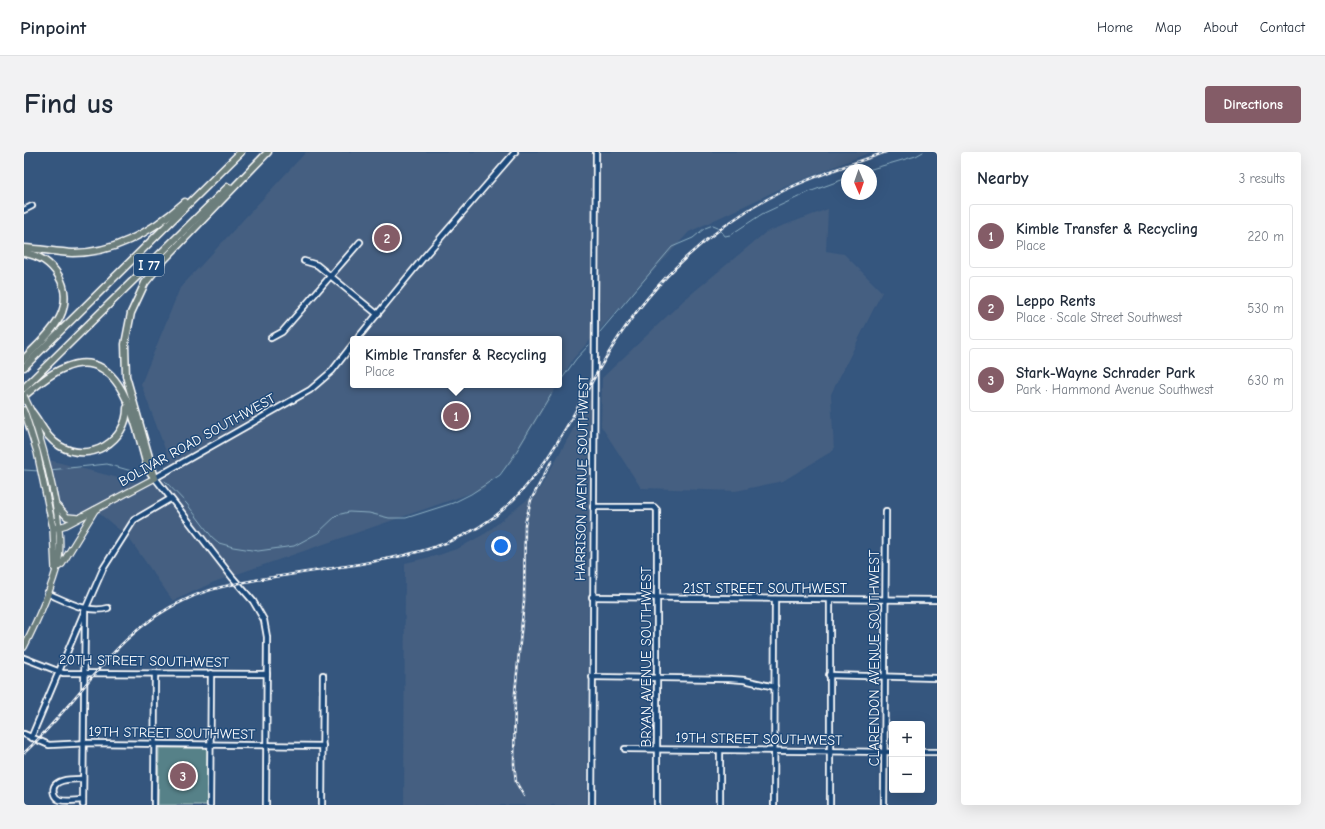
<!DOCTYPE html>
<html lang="en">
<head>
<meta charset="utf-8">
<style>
  :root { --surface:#fff; --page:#f2f2f3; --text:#1f2937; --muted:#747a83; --line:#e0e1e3; --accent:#845c67 }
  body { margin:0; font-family:"Comic Neue",sans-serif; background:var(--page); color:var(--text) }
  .controls { position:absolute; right:12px; bottom:12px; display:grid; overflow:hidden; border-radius:4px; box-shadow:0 4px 16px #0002 }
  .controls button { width:36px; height:36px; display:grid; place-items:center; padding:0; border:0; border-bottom:1px solid var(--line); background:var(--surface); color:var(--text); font:20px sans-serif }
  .compass { position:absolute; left:817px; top:12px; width:36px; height:36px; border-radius:50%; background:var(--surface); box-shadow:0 4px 16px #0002; rotate:178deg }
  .you { position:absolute; left:477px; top:394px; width:14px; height:14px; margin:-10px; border:3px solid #fff; border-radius:50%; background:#1a73e8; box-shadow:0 0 0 6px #1a73e833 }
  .badge { display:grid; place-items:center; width:26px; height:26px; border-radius:50%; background:var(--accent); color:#fff; font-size:13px; font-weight:700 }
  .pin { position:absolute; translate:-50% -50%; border:2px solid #fff; box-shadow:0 1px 4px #0006 }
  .popup { position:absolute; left:326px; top:184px; width:212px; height:52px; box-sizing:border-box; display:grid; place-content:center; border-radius:4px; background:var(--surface); filter:drop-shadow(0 1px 3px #0005); font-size:13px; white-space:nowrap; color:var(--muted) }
  .popup b { font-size:15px; color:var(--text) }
  .popup::after { content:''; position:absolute; left:50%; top:100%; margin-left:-8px; border:8px solid transparent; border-top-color:var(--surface) }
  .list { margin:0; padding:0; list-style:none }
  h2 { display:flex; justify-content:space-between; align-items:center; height:52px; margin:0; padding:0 16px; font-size:17px }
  h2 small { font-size:13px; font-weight:400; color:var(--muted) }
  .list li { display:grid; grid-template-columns:26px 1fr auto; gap:12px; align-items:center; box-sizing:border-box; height:64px; margin:0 8px 8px; padding:0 8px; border:1px solid var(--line); border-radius:4px }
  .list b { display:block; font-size:15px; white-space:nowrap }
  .list p { margin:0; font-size:13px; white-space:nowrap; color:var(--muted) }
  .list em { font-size:13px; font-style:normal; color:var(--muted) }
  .map { position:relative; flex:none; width:913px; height:653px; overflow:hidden; border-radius:4px }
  header { display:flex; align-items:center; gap:24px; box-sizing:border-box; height:56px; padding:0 20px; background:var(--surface); border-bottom:1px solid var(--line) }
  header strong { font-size:19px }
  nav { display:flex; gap:22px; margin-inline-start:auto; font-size:14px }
  .intro { display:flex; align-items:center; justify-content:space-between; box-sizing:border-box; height:96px; padding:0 24px }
  h1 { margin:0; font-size:28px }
  .button { padding:10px 18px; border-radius:4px; background:var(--accent); color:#fff; font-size:14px; font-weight:700 }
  main { display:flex; gap:24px; padding:0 24px }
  aside { flex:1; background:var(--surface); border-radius:4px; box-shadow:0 4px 16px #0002 }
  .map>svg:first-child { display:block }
</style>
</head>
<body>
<header>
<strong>Pinpoint</strong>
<nav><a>Home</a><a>Map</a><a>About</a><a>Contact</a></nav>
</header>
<div class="intro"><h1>Find us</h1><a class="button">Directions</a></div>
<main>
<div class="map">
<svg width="913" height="653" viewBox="0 0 913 653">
  <rect width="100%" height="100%" fill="#35567e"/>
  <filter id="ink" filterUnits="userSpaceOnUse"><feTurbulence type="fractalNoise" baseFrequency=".025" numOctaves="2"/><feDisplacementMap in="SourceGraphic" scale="8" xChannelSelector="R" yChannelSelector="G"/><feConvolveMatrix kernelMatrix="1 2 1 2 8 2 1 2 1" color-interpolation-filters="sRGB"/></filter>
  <g filter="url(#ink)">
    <g fill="#445f81">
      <path d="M 282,0 L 847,0 L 758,36 L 665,80 L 549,207 L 535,231 L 535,187 L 329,187 L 329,233 L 534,233 L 486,312 L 459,337 L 190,430 L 149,449 L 104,385 L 71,358 L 53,363 L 45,361 L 38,356 L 34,349 L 25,308 L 114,331 L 147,313 L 117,232 L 156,136 Z"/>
      <path d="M 804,57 L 802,99 L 820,102 L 858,140 L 807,242 L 810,298 L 759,329 L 712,339 L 617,336 L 577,274 L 578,226 L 660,148 L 742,80 Z"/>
      <path d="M 566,247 L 563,653 L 380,653 L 381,411 L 415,403 L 435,396 L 462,381 L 515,338 Z"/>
    </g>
    <path fill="#578188" stroke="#abc0c4" d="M 135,596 L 183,596 L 183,653 L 134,653 Z"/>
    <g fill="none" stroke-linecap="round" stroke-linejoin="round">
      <g stroke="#8dafc3" stroke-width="1">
        <path d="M 844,18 L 892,4 L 899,0"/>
        <path d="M 576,180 L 648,95 L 669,86 L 681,76 L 689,73 L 694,75 L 701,84 L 706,83 L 738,62 L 785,40 L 823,26"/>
        <path d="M 535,231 L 552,207 L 565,193"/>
        <path d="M 0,318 L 15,319"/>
        <path d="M 26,318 L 83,312 L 118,322"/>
        <path d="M 141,329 L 163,352 L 188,385 L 195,391 L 209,395 L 234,399 L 270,394 L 294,381 L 313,363 L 325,360 L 345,361 L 365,366 L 382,366 L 429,351 L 447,342 L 476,323 L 489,305 L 527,242"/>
      </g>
      <g stroke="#fff" stroke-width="8">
        <g id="minor">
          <path d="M 0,58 L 8,54"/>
          <path d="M 280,109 L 293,113 L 353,162"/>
          <path d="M 247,186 L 258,180 L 336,90"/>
          <path d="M 333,187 L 400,105 L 491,0"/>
          <path d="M 569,355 L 630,355 L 633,358 L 633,653"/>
          <path d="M 23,441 C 42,449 64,462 84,456"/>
          <path d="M 568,445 L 913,448"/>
          <path d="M 0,506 L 39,521 L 243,522"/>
          <path d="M 805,523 L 913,526"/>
          <path d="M 568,525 L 706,527 L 720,528 L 751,535"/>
          <path d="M 0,582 L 25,593 L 65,591 L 299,594"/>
          <path d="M 7,586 L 60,460"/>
          <path d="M 601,597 L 868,600"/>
          <path d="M 898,600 L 913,600"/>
          <path d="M 59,648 C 52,648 43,650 36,648 C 33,647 31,645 30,642 C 25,626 50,627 59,627"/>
          <path d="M 59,653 L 61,458 L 79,417 L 110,368 L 146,347"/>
          <path d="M 130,653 L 131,521"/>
          <path d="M 186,653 L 187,521"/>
          <path d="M 242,653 L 243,485 L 240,468 L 229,449 L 208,425 L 131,326 L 286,238 L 308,219 L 329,192"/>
          <path d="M 298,653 L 299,523"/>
          <path d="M 568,653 L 572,0"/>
          <path d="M 696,653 L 696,598"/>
          <path d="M 750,653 L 751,447"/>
          <path d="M 806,653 L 806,447"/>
          <path d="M 860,653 L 862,359"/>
        </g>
      </g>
      <g stroke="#fff" stroke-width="8">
        <g id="major">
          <path d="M 0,258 L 13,300 L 29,376 L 31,416"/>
          <path d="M 33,354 L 43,365 L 53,366"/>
          <path d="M 31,376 L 42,373 L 131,326"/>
          <path d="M 31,417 L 38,412 L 71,358"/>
          <path d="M 0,495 C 13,469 27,439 34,411 C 42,377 20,296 8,262"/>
        </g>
      </g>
      <g stroke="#fff" stroke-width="9">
        <g id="highway">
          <path d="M 0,96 C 16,97 33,100 49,101 C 92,101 130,78 161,50"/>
          <path d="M 0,101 C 30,105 50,136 36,165 C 28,181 12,194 0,207"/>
          <path d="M 0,215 L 217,0"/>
          <path d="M 0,236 L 204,35"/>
          <path d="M 0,244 C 12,234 25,222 40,216 C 100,190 112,279 124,317 L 130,325"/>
          <path d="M 7,259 C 17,271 22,286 36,294 C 66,312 103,289 103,256"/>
          <path d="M 131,326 L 102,224 L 101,192 L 107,161 L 121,131 L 139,109 L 244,0"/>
        </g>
      </g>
      <use href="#minor" stroke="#1f4a7a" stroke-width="4.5"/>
      <use href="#major" stroke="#6c7e7c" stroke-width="5.5"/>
      <use href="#highway" stroke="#6c7e7c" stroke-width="6"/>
      <g stroke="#fff" stroke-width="2.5">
        <g id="rail">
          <path d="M 0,601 C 57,549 89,479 163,447 C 188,435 216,431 243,426 C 272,422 301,417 330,413 C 381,404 428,396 470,365 C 525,323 553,251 589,194 C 630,128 689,73 759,39 C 791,23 828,12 862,0"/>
          <path d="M 500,644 L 492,630 L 490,612 L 491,541 L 500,449 L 501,372 L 507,348 L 528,308"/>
        </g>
      </g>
      <use href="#rail" stroke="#1f4a7a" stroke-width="1" stroke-dasharray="3" stroke-linecap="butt"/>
      <g stroke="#fff" stroke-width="8" stroke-linecap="butt">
        <path id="major-bridge" d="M 0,244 L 7,259"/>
      </g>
      <use href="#major-bridge" stroke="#6c7e7c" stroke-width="5.5"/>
    </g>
  </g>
  <g text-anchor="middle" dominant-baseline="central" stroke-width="3" stroke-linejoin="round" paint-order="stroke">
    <rect fill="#1f4a7a" stroke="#bcc9d7" stroke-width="1" x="110" y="102" width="30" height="22" rx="3"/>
    <g font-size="13" font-weight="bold" fill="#fff">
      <text x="125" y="113">I 77</text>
    </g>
    <g font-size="14" fill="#fff" stroke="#1f4a7a">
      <text transform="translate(173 288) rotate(-29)">BOLIVAR ROAD SOUTHWEST</text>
      <text transform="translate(558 326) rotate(-89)">HARRISON AVENUE SOUTHWEST</text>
      <text x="741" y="436">21ST STREET SOUTHWEST</text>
      <text transform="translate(622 505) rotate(-90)">BRYAN AVENUE SOUTHWEST</text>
      <text transform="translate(850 506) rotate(-90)">CLARENDON AVENUE SOUTHWEST</text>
      <text transform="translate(120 509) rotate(1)">20TH STREET SOUTHWEST</text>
      <text transform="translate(148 581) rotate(1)">19TH STREET SOUTHWEST</text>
      <text transform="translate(735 587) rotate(1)">19TH STREET SOUTHWEST</text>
    </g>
  </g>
</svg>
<div class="controls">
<button>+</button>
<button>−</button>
</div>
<svg class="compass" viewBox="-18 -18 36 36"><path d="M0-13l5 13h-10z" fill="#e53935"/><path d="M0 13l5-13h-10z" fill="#747a83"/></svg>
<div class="you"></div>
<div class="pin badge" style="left:432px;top:264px">1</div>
<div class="popup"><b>Kimble Transfer &amp; Recycling</b>Place</div>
<div class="pin badge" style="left:363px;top:86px">2</div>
<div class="pin badge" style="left:159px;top:624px">3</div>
</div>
<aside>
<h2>Nearby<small>3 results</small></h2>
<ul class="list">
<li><span class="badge">1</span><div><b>Kimble Transfer &amp; Recycling</b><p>Place</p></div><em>220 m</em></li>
<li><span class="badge">2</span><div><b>Leppo Rents</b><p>Place · Scale Street Southwest</p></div><em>530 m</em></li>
<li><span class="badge">3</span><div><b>Stark-Wayne Schrader Park</b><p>Park · Hammond Avenue Southwest</p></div><em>630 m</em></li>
</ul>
</aside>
</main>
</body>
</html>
